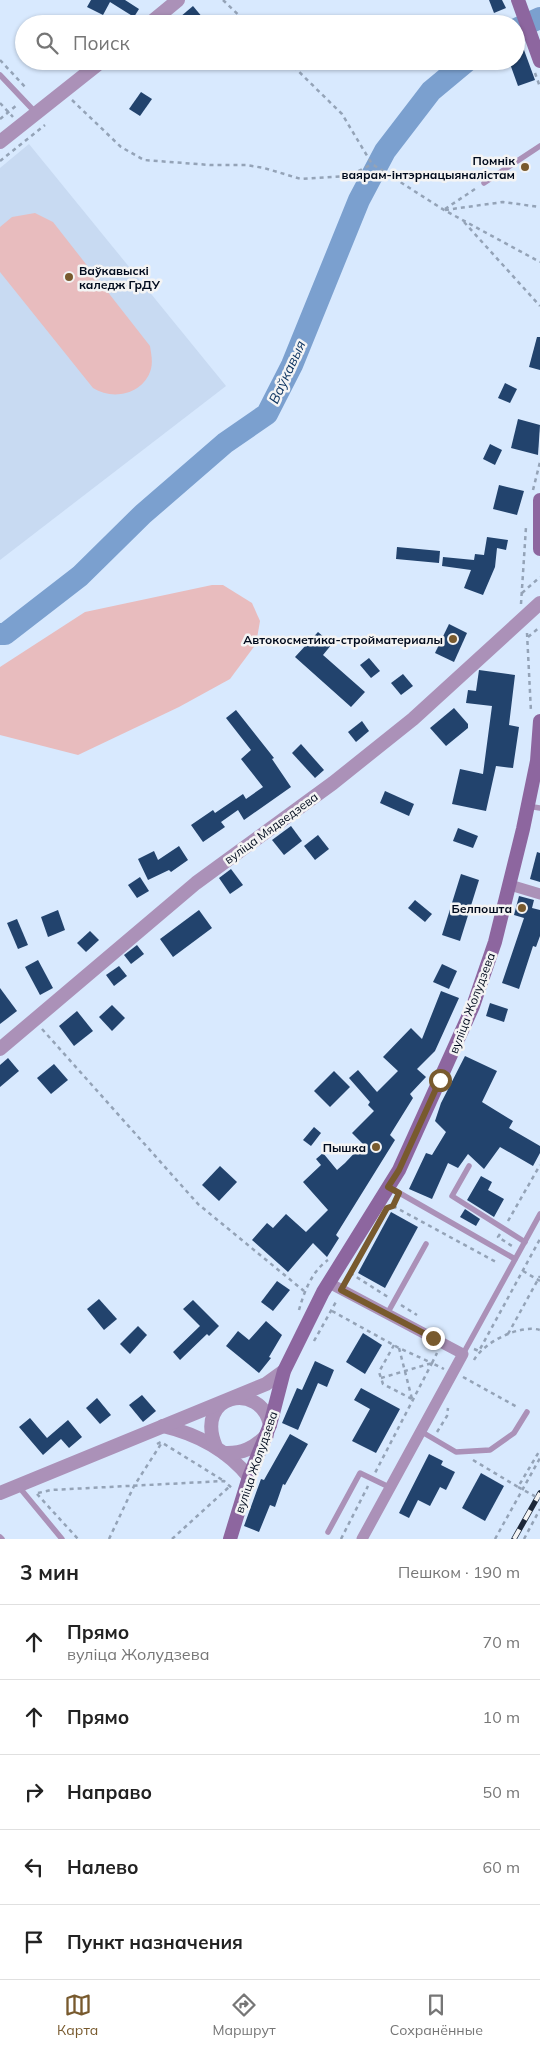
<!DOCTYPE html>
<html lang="ru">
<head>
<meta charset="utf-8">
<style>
  :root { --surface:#fff; --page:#f2f2f2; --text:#222; --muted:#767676; --line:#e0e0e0; --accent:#785a2e }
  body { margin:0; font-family:Mulish,sans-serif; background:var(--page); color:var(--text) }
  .stop { position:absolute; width:15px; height:15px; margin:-11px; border:4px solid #785a2e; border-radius:50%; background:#fff }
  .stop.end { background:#785a2e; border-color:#fff; box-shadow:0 1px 5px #0008 }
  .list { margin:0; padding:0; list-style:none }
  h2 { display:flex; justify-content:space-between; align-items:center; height:65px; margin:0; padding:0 20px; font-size:21px }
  h2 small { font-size:16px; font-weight:400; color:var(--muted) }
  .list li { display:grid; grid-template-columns:32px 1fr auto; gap:15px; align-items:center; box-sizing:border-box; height:75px; padding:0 20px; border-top:1px solid var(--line) }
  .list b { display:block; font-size:19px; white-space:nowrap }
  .list p { margin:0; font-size:16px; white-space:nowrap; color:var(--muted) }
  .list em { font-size:16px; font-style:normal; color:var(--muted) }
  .icon { flex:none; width:28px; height:28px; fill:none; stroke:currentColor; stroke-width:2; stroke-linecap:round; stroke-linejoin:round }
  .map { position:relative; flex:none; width:540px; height:1539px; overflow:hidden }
  .search { position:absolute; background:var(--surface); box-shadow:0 1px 4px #0004; left:15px; right:15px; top:15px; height:55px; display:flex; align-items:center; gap:12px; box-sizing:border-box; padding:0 18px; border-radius:28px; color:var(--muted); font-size:19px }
  .sheet { height:440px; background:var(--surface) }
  nav { display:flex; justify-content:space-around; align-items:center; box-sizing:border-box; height:70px; border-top:1px solid var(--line); background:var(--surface); font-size:14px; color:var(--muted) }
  nav a { display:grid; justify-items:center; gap:2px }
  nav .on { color:var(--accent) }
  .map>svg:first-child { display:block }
</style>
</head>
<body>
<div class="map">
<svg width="540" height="1539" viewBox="0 0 540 1539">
  <rect width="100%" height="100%" fill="#d8e9fe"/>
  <path fill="#c8daf2" d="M 29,144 L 226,386 L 0,560 L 0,168 Z"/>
  <g fill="#e8bcbe">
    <path d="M 35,213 L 53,222 L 150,346 C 151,353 153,361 151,369 C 144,394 113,401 93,388 L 0,272 L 0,227 L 12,217 Z"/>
    <path d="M 212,585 L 223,585 L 252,603 L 260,621 L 256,644 L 230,679 L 179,707 L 78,755 L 0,735 L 0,667 L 85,612 Z"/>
  </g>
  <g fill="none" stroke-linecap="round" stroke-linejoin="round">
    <g stroke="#7ba0cf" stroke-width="22">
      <path d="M 516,29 L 540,18"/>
      <path d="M 0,634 L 5,634 L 80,576 L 143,514 L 225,443 L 267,414 L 292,365 L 359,200 L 385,151 L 431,91 L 467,61"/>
    </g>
  </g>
  <g fill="#22436d">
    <path d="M 91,0 L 125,0 L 139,9 L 134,17 L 110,2 L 103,15 L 87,7 Z"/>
    <path d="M 489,0 L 502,0 L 506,8 L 494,13 Z"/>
    <path d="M 193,6 L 208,24 L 186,24 L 180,17 Z"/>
    <path d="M 524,50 L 535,80 L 518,86 L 509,61 L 516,61 L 516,53 Z"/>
    <path d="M 141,92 L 152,99 L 140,116 L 129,109 Z"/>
    <path d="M 537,337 L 540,337 L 540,370 L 529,367 Z"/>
    <path d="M 505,383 L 517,389 L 510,403 L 498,398 Z"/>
    <path d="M 518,419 L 540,425 L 538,455 L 511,448 Z"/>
    <path d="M 490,444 L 502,450 L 495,465 L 483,459 Z"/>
    <path d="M 499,485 L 524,491 L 517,515 L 493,509 Z"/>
    <path d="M 487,537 L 508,540 L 506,550 L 497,548 L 495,567 L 483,595 L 464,588 L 471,570 L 442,566 L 443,557 L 474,560 L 475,554 L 484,555 Z"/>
    <path d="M 397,547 L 440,551 L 439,563 L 396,559 Z"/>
    <path d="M 449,624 L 467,633 L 454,662 L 435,653 Z"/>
    <path d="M 318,632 L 332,644 L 323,655 L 365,692 L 351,707 L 295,657 Z"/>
    <path d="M 369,658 L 380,671 L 371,678 L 360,665 Z"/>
    <path d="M 479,670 L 515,675 L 509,725 L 519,727 L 513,768 L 496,766 L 486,811 L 452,804 L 460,769 L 483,774 L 492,706 L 466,703 L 468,690 L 476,691 Z"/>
    <path d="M 403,674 L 413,686 L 401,695 L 391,683 Z"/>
    <path d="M 454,708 L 468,724 L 468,728 L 446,746 L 430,728 Z"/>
    <path d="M 236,710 L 274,758 L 272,759 L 291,787 L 244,820 L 238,810 L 221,822 L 225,827 L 203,842 L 191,825 L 213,810 L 215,813 L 243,794 L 246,799 L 263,787 L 241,759 L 251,750 L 226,718 Z"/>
    <path d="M 362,721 L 369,731 L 356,742 L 348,732 Z"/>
    <path d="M 301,744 L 324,770 L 315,778 L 292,753 Z"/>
    <path d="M 385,791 L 414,804 L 409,816 L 380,803 Z"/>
    <path d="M 291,826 L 302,841 L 284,855 L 272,840 Z"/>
    <path d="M 458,828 L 478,836 L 473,848 L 453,841 Z"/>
    <path d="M 318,835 L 329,849 L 315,860 L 304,846 Z"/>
    <path d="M 179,846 L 188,860 L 171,872 L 169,870 L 148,880 L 138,859 L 154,851 L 158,860 Z"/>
    <path d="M 537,852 L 540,853 L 540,882 L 530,879 Z"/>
    <path d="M 231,869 L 243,885 L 230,894 L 219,878 Z"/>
    <path d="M 461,874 L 479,880 L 460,941 L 442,935 Z"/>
    <path d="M 140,877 L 149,891 L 137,898 L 128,885 Z"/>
    <path d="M 519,896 L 534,900 L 532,908 L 540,910 L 540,936 L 536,947 L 533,946 L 519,989 L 502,983 L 524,918 L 514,915 Z"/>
    <path d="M 415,900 L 432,914 L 425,922 L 408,908 Z"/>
    <path d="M 58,910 L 65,930 L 48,937 L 41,917 Z"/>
    <path d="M 199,910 L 212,928 L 173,957 L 160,939 Z"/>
    <path d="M 17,919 L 28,945 L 18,949 L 7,923 Z"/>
    <path d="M 90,931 L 99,940 L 86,952 L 77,943 Z"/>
    <path d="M 137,945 L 144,954 L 131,964 L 124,955 Z"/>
    <path d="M 38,960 L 53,988 L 40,995 L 25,967 Z"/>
    <path d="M 442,964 L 457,971 L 449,989 L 433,982 Z"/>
    <path d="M 119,966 L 127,976 L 114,986 L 106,975 Z"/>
    <path d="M 0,988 L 17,1011 L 0,1024 Z"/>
    <path d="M 441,991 L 459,998 L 435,1051 L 417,1069 L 426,1077 L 410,1094 L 413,1098 L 390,1135 L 395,1140 L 336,1235 L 339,1238 L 327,1257 L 313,1243 L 288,1272 L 252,1240 L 267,1223 L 273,1228 L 286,1214 L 306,1232 L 328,1210 L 303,1182 L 321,1165 L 316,1159 L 323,1153 L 337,1170 L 345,1163 L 363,1144 L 352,1133 L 374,1111 L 368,1105 L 370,1102 L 349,1078 L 358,1070 L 377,1092 L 398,1071 L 383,1057 L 411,1028 L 422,1039 Z"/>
    <path d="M 490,1003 L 508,1009 L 504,1022 L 486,1016 Z"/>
    <path d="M 112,1005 L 125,1018 L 112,1031 L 99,1017 Z"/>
    <path d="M 77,1011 L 93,1031 L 74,1046 L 59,1026 Z"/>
    <path d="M 465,1056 L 497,1071 L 482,1102 L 513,1121 L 509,1128 L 540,1146 L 540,1153 L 533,1166 L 500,1147 L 484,1169 L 468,1154 L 458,1168 L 448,1163 L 432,1199 L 409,1189 L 426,1153 L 432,1155 L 446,1132 L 435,1121 L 441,1103 Z"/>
    <path d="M 8,1058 L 19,1071 L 0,1087 L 0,1065 Z"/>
    <path d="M 54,1064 L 68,1080 L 51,1094 L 37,1078 Z"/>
    <path d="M 334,1071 L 350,1087 L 330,1107 L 314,1091 Z"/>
    <path d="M 314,1127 L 321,1133 L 311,1146 L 303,1140 Z"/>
    <path d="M 220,1166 L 237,1182 L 219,1201 L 202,1185 Z"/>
    <path d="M 481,1176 L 492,1182 L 488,1190 L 504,1199 L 494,1217 L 467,1200 Z"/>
    <path d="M 465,1209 L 480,1219 L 476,1226 L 460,1217 Z"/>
    <path d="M 391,1212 L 418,1227 L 385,1288 L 358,1273 Z"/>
    <path d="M 277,1281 L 290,1290 L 273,1311 L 261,1302 Z"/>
    <path d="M 99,1299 L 117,1319 L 104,1330 L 87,1309 Z"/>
    <path d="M 193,1300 L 219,1326 L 209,1336 L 207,1334 L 180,1360 L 173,1352 L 200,1326 L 183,1309 Z"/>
    <path d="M 266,1321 L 282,1335 L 269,1357 L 271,1358 L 259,1373 L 226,1346 L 238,1331 L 249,1340 Z"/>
    <path d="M 138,1326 L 147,1335 L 130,1354 L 120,1344 Z"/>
    <path d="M 363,1333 L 382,1345 L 365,1374 L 346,1362 Z"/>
    <path d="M 315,1361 L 334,1370 L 327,1387 L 318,1383 L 298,1430 L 282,1423 L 297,1388 L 302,1390 Z"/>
    <path d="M 361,1388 L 400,1409 L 376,1453 L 352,1441 L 370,1409 L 354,1400 Z"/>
    <path d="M 142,1395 L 156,1411 L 143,1422 L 129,1405 Z"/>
    <path d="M 97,1398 L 111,1415 L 100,1424 L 86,1408 Z"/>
    <path d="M 30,1418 L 47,1438 L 68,1420 L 82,1437 L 69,1448 L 61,1439 L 43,1455 L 19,1427 Z"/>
    <path d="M 290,1434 L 308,1444 L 285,1485 L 283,1484 L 275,1507 L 270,1505 L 259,1532 L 244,1526 L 261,1479 L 264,1480 Z"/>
    <path d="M 429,1454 L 443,1461 L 441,1465 L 455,1472 L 446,1490 L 440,1487 L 430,1506 L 418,1500 L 409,1518 L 399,1513 Z"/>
    <path d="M 481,1473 L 504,1486 L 485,1521 L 462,1508 Z"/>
  </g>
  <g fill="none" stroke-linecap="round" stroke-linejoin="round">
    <g stroke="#94a3b7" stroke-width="2.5" stroke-dasharray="4 4" stroke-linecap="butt">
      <path d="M 223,0 L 248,24"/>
      <path d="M 0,60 L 26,88"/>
      <path d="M 288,61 L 342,114 L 372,164 L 444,210 L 540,262"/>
      <path d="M 535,73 L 540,87"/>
      <path d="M 72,100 L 121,147 L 144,160 L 210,165 L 246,165 L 264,168 L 301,179 L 349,176 L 372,164"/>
      <path d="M 0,103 L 13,117"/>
      <path d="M 0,119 L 17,105"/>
      <path d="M 0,161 L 45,125"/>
      <path d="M 445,209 L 478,187"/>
      <path d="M 445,210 L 503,202 L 540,207"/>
      <path d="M 464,222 L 540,306"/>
      <path d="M 533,490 L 540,462"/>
      <path d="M 522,593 L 540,577"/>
      <path d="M 521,604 L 526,527"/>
      <path d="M 527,633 L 531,712"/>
      <path d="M 528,637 L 540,627"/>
      <path d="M 42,1029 L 198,1204 L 304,1291"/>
      <path d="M 393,1206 L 496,1262"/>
      <path d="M 508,1221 L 540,1165"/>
      <path d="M 500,1234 L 498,1237 L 512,1246"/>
      <path d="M 523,1271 L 540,1281"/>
      <path d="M 350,1273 L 388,1297"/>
      <path d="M 401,1305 L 417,1315"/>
      <path d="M 299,1310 C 304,1292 312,1271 328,1260"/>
      <path d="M 332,1311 L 399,1348 L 432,1363 L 375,1473"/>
      <path d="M 508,1334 L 540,1276"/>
      <path d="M 314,1341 L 337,1300"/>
      <path d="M 394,1345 L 379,1372 L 383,1384 L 412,1399"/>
      <path d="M 399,1348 L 412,1399"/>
      <path d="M 474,1349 L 479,1351 L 540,1239"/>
      <path d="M 474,1360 C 484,1342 520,1324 540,1330"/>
      <path d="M 432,1363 L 437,1353"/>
      <path d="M 463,1377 L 519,1408"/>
      <path d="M 381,1378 L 432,1363 L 444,1369"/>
      <path d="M 437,1432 L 447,1416 L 448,1408"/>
      <path d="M 157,1444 L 161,1442 L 224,1481"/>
      <path d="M 473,1460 L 518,1487 L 540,1450"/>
      <path d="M 38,1493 L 51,1490 L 224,1481 L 233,1489"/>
      <path d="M 37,1494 L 78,1539"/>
      <path d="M 109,1539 L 134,1486 L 161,1444"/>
      <path d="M 172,1539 L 229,1487"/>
      <path d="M 341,1539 L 368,1486"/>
      <path d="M 495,1539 L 540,1458"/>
      <path d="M 524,1539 L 540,1509"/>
    </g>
    <g stroke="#ab91b8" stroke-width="5.5">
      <path d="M 0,75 L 36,113"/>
      <path d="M 484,183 L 540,146"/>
      <path d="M 527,806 L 540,808"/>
      <path d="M 469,1166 L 452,1196 L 525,1242"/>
      <path d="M 389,1187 L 515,1259"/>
      <path d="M 387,1314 L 426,1244"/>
      <path d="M 463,1354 L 540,1214"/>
      <path d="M 422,1432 L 456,1452 L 490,1450 L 514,1433 L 527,1412"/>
      <path d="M 19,1487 L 62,1539"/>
      <path d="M 328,1532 L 360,1473 L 389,1487"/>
      <path d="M 0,1537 L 2,1539"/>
    </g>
    <g stroke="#ab91b8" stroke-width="11">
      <path d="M 510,885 L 540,894"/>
      <path d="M 329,1283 L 463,1354 L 362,1539"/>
    </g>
    <g stroke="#ab91b8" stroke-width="14">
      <path d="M 149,24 L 178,0"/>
      <path d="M 0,142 L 102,61"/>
      <path d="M 0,1049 L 196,883 L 333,783 L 413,719 L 540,603"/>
      <path d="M 163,1426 C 197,1434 227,1450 249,1477"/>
      <path d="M 216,1447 C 193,1393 261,1381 270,1425"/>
      <path d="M 224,1453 C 242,1454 254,1448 267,1435"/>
      <path d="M 0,1493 L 266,1384 L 284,1371"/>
    </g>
    <g stroke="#8d669f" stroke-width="14">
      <path d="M 518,0 L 540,61"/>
      <path d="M 540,500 L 540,549"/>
      <path d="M 230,1539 L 249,1477 L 270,1425 L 284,1371 L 323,1292 L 399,1170 L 473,1006 L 495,942 L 523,829 L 537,761 L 540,721"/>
    </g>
    <g stroke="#1d283a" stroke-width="5.5">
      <path id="rail" d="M 514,1539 L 540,1493"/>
    </g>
    <use href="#rail" stroke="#f4f4f4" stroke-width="4" stroke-dasharray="11" stroke-linecap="butt"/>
    <path stroke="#94a3b7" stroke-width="2.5" stroke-dasharray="4 4" stroke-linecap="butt" d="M 518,1487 L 540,1499"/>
  </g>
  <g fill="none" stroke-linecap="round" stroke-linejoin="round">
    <path stroke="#785a2e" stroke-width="6" d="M 433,1338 L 341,1290 L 387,1208 L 393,1206 L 399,1193 L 388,1187 L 399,1170 L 440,1080"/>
  </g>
  <g fill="#785a2e" stroke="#f4f4f4" stroke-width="2">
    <circle cx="525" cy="167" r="5"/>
    <circle cx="69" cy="277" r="5"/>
    <circle cx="453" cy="639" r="5"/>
    <circle cx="522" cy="908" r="5"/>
    <circle cx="376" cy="1147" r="5"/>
  </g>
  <g text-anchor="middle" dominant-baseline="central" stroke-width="5" stroke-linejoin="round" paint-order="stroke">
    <g font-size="12" font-weight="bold" fill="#010b1d" stroke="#f4f4f4" text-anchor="end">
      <text x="515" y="160">Помнік<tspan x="515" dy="14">ваярам-інтэрнацыяналістам</tspan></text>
      <text x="79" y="270" text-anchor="start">Ваўкавыскі<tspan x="79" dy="14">каледж ГрДУ</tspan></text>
      <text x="443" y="639">Автокосметика-стройматериалы</text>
      <text x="512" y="908">Белпошта</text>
      <text x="366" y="1147">Пышка</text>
    </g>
    <g font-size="12" fill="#010b1d" stroke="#f4f4f4">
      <text transform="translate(271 828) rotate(-36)">вуліца Мядведзева</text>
      <text transform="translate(472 1003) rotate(-69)">вуліца Жолудзева</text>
      <text transform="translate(256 1462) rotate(-71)">вуліца Жолудзева</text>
    </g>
    <g font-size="14" font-style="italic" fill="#0d3460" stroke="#f4f4f4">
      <text transform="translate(287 372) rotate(-65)">Ваўкавыя</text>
    </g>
  </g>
</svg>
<div class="stop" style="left:440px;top:1080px"></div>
<div class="stop end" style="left:433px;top:1338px"></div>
<div class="search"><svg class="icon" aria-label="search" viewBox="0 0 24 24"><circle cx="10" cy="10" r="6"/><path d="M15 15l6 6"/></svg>Поиск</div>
</div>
<section class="sheet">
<h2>3 мин<small>Пешком · 190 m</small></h2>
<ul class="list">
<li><svg class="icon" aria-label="ahead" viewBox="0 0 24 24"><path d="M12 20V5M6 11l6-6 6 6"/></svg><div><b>Прямо</b><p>вуліца Жолудзева</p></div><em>70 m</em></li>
<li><svg class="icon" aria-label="ahead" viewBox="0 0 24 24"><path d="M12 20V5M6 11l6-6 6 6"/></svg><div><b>Прямо</b></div><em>10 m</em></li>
<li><svg class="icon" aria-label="right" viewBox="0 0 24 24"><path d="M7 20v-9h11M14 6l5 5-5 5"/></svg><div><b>Направо</b></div><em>50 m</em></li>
<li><svg class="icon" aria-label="left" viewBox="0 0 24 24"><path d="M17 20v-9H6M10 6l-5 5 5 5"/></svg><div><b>Налево</b></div><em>60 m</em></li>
<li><svg class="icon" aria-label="arrive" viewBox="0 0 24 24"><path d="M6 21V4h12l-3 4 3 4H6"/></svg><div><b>Пункт назначения</b></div></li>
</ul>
</section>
<nav>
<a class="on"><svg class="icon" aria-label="map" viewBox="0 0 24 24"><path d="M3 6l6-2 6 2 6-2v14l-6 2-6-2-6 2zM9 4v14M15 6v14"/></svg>Карта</a>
<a><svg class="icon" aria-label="directions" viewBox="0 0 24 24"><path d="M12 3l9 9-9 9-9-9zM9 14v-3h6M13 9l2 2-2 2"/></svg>Маршрут</a>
<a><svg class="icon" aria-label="saved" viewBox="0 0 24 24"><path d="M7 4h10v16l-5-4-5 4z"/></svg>Сохранённые</a>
</nav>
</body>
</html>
